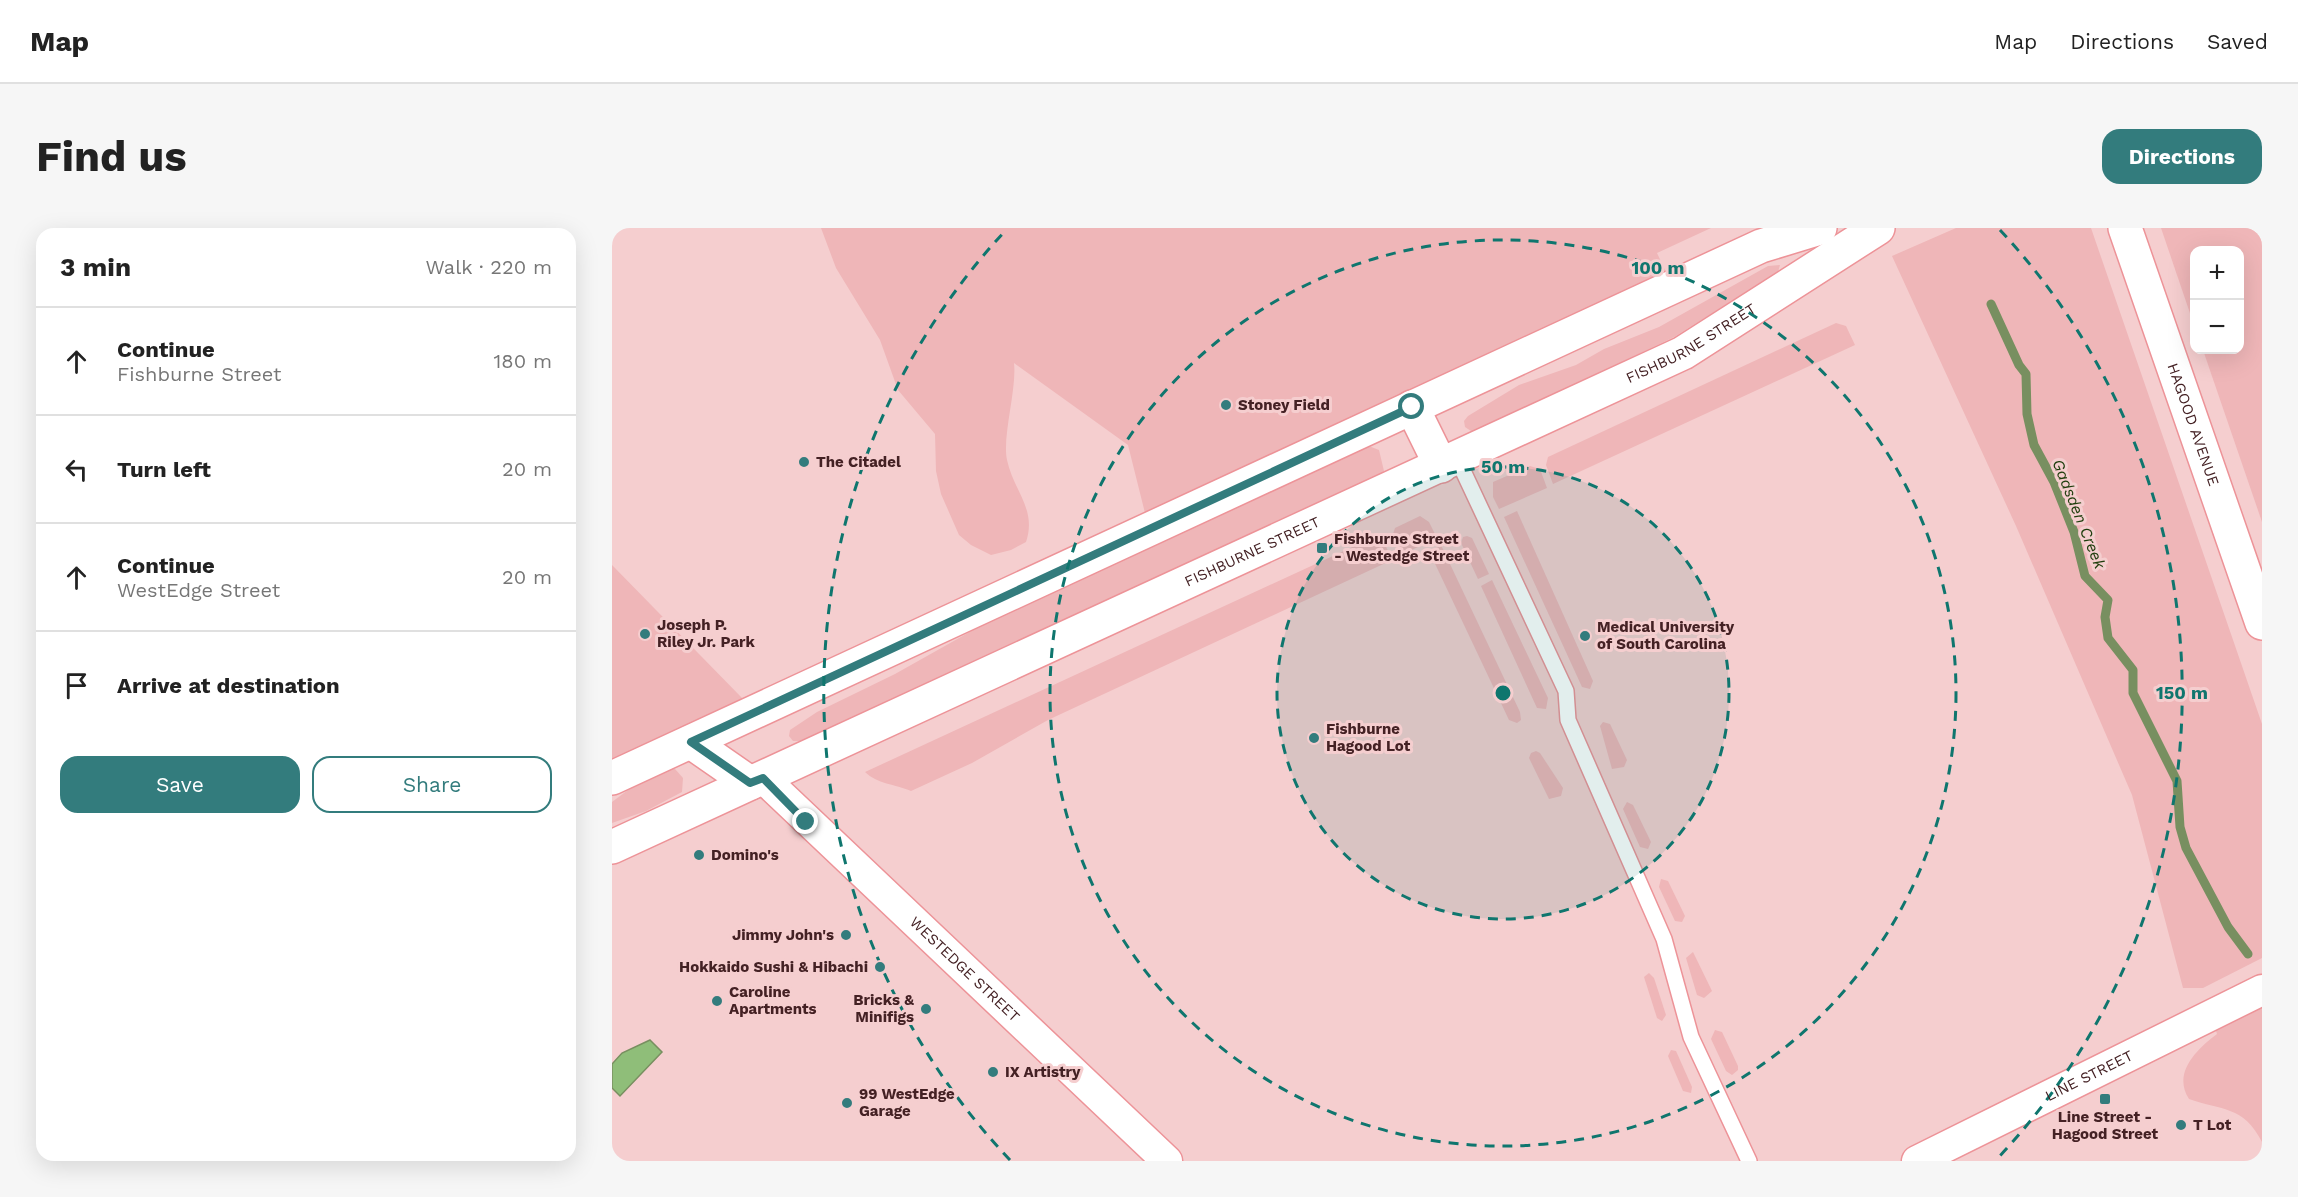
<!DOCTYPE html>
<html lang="en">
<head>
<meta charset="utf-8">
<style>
  :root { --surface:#fff; --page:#f6f6f6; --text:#222; --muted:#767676; --line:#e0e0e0; --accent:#337c7d }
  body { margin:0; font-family:"Work Sans",sans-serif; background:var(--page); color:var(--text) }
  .controls { position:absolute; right:18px; top:18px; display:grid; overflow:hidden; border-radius:12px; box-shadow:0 6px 24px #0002 }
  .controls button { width:54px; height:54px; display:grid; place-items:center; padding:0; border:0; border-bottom:2px solid var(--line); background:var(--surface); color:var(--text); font:30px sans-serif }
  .stop { position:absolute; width:18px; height:18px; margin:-14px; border:4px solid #337c7d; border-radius:50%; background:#fff }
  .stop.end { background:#337c7d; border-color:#fff; box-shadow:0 2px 6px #0008 }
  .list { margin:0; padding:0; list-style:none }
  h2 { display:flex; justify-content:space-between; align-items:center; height:78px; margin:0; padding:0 24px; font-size:26px }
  h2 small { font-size:20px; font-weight:400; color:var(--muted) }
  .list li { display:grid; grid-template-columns:39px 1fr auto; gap:18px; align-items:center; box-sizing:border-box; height:108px; padding:0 24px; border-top:2px solid var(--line) }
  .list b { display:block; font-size:22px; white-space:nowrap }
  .list p { margin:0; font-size:20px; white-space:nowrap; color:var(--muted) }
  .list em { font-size:20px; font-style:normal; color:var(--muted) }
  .actions { display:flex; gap:12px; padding:18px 24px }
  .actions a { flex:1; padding:14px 0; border:2px solid var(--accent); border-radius:18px; text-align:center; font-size:21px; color:var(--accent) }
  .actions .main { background:var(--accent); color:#fff }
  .icon { flex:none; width:33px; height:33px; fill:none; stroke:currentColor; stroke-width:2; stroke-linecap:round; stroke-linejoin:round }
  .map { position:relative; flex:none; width:1650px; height:933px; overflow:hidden; border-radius:18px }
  header { display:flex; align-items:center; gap:36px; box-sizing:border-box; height:84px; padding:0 30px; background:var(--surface); border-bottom:2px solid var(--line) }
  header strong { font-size:28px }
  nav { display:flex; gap:33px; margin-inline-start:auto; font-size:21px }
  .intro { display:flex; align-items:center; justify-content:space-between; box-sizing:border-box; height:144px; padding:0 36px }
  h1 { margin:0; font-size:42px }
  .button { padding:15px 27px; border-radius:18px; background:var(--accent); color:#fff; font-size:21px; font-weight:700 }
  main { display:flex; gap:36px; padding:0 36px }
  aside { flex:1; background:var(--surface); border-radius:18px; box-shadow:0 6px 24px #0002 }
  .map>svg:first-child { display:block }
</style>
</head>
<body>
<header>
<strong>Map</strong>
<nav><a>Map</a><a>Directions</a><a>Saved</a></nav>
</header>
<div class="intro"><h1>Find us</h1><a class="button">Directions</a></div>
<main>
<aside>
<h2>3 min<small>Walk · 220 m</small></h2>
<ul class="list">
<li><svg class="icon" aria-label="ahead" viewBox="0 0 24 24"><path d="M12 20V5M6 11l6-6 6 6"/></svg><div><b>Continue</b><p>Fishburne Street</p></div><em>180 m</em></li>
<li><svg class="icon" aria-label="left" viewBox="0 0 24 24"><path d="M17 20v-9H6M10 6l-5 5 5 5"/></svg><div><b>Turn left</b></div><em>20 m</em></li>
<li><svg class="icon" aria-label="ahead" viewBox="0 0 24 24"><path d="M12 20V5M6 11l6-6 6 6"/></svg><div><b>Continue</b><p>WestEdge Street</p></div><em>20 m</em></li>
<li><svg class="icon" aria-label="arrive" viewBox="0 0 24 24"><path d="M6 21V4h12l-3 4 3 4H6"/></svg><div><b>Arrive at destination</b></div></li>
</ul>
<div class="actions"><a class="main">Save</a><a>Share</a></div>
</aside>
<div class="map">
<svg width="1650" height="933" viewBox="0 0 1650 933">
  <rect width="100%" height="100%" fill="#f5cecf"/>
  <g fill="#efb6b8">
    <path d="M 209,0 L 1099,0 L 1045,25 L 1054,44 L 533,285 L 516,217 L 402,135 C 405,161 390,209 395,232 C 402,264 425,281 414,314 L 399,322 L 379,327 L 359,317 L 347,307 L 329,266 L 324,243 L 323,206 L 286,162 L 268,112 L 224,40 Z"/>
    <path d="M 1344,0 L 1479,0 L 1650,496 L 1650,730 L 1591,760 L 1571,760 L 1520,567 L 1404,298 L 1280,28 Z"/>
    <path d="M 1549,0 L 1650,0 L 1650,294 L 1591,122 L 1628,122 L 1628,22 L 1582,22 L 1582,97 Z"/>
    <path d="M 1168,37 L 1166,44 L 1062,109 L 862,205 L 853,199 L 852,193 L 856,188 L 907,157 L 964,137 L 992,121 L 1047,99 L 1156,38 Z"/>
    <path d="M 1224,95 L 1234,98 L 1243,117 L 941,256 L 934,237 L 936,229 Z"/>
    <path d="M 749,215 L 767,222 L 772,243 L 769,247 L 319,457 L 191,513 L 181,513 L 177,508 L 178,502 L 205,484 L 283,446 L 372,396 Z"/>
    <path d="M 918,238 L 928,241 L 935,260 L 887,281 L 881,269 L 881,254 Z"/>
    <path d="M 905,283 L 981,453 L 978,461 L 970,459 L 892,289 Z"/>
    <path d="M 808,288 L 817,294 L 825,310 L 789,327 L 780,309 L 783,300 Z"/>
    <path d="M 855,308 L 860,310 L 877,346 L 866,351 L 849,315 L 851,309 Z"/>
    <path d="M 762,309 L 772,314 L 780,332 L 436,492 L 360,535 L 299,563 C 283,556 265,556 253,544 Z"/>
    <path d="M 829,317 L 908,484 L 909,492 L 905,495 L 897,492 L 817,323 Z"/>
    <path d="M 0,337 L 131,471 L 0,532 Z"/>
    <path d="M 880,352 L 936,470 L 934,481 L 925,480 L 869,358 Z"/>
    <path d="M 991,494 L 998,496 L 1015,532 L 1012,539 L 1000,541 L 988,498 Z"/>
    <path d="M 924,523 L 928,525 L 951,560 L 949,568 L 937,571 L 917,530 L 919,525 Z"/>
    <path d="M 56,541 L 63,541 L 71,550 L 70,564 L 34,583 L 0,595 L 0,574 L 28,553 Z"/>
    <path d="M 1015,574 L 1021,577 L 1039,614 L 1036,621 L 1028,619 L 1011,581 Z"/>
    <path d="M 1049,651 L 1056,653 L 1073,688 L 1070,694 L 1063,693 L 1047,659 Z"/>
    <path d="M 1081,724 L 1100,763 L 1092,770 L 1085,767 L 1074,730 Z"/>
    <path d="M 1037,745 L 1042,750 L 1054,787 L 1050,793 L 1045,790 L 1032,749 Z"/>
    <path d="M 1650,778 L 1650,914 C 1631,877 1610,883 1577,871 C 1560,845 1585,821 1605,806 L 1603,800 Z"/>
    <path d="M 1103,802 L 1110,804 L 1126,838 L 1126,842 L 1120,847 L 1114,843 L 1099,811 Z"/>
    <path d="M 1059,822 L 1064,823 L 1080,859 L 1079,865 L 1071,863 L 1056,828 Z"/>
  </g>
  <path fill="#8fbe79" stroke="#788f60" stroke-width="1.5" d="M 38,812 L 50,824 L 8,868 L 0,860 L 0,836 L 10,825 Z"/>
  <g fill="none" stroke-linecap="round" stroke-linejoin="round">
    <path stroke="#788f60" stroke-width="9" d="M 1379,76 L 1407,137 L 1414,146 L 1415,186 L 1422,217 L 1442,254 L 1462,304 L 1473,348 L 1496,372 L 1493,389 L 1496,410 L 1521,442 L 1521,465 L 1565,553 L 1568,599 L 1574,620 L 1616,699 L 1636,726"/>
    <g stroke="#ed9398" stroke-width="18">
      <path id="lane" d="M 845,230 L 954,463 L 956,492 L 1052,711 L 1079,809 L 1137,933"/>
    </g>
    <g stroke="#ed9398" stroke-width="33">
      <g id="street">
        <path id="s1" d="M 151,550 L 555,933"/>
        <path id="s2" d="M 1305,933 L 1650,762"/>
      </g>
    </g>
    <g stroke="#ed9398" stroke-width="36">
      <g id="secondary">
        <path id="s3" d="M 1513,0 L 1650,395"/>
        <path d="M 800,179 L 829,238"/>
        <path d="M 79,514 L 138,555"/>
        <path d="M 0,550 L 1149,18 L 1208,0"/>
        <path id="s4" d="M 0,619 L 1071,125 L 1266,0"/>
      </g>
    </g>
    <use href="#lane" stroke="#fff" stroke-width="15"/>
    <use href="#street" stroke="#fff" stroke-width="30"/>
    <use href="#secondary" stroke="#fff" stroke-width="33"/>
  </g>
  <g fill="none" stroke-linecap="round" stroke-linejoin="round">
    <path stroke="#337c7d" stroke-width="8" d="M 194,594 L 151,550 L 138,555 L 79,514 L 800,179"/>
  </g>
  <circle cx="891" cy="465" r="226" fill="#0f766e" fill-opacity=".12"/>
  <g fill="none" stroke="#0f766e" stroke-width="3" stroke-dasharray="10 8">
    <circle cx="891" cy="465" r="226"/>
    <circle cx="891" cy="465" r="453"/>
    <path d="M398 932A679 679 0 0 1 394 2M1388 2A679 679 0 0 1 1384 932"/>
  </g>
  <g fill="#337c7d" stroke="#f5cecf" stroke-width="2">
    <circle cx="614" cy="177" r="6"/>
    <circle cx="192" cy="234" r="6"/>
    <rect x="704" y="314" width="12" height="12" rx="3"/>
    <circle cx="33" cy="406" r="6"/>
    <circle cx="973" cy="408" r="6"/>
    <circle cx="702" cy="510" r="6"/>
    <circle cx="87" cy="627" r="6"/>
    <circle cx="234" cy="707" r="6"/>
    <circle cx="268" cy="739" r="6"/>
    <circle cx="105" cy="773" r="6"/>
    <circle cx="314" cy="781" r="6"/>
    <circle cx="381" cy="844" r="6"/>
    <rect x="1487" y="865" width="12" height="12" rx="3"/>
    <circle cx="235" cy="875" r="6"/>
    <circle cx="1569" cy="897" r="6"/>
  </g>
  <g text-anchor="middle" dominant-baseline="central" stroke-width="6" stroke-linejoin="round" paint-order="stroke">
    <g font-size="15" fill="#442124" stroke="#f5cecf">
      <text stroke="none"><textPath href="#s4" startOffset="1191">FISHBURNE STREET</textPath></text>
      <text stroke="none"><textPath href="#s3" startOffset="208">HAGOOD AVENUE</textPath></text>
      <text stroke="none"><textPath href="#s4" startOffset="705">FISHBURNE STREET</textPath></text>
      <text stroke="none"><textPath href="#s1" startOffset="278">WESTEDGE STREET</textPath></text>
      <text stroke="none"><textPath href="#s2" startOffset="192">LINE STREET</textPath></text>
    </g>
    <g font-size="15" font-weight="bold" fill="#442124" stroke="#f5cecf" text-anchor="start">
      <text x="626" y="177">Stoney Field</text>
      <text x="204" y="234">The Citadel</text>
      <text x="722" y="311">Fishburne Street<tspan x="722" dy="17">- Westedge Street</tspan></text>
      <text x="45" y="397">Joseph P.<tspan x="45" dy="17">Riley Jr. Park</tspan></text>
      <text x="985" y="399">Medical University<tspan x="985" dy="17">of South Carolina</tspan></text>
      <text x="714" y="501">Fishburne<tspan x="714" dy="17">Hagood Lot</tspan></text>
      <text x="99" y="627">Domino's</text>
      <text x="222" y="707" text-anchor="end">Jimmy John's</text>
      <text x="256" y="739" text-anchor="end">Hokkaido Sushi &amp; Hibachi</text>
      <text x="117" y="764">Caroline<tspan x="117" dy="17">Apartments</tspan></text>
      <text x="302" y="772" text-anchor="end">Bricks &amp;<tspan x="302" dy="17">Minifigs</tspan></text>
      <text x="393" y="844">IX Artistry</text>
      <text x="247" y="866">99 WestEdge<tspan x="247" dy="17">Garage</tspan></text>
      <text x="1493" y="889" text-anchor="middle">Line Street -<tspan x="1493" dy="17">Hagood Street</tspan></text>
      <text x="1581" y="897">T Lot</text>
    </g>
    <g font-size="16" font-style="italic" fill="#1e3d0c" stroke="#f5cecf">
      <text transform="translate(1467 286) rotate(68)">Gadsden Creek</text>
    </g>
  </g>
  <circle cx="891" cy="465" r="9" fill="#0f766e" stroke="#f5cecf" stroke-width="3"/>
  <g font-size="18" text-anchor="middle" font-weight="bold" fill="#0f766e" stroke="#f5cecf" stroke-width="6" stroke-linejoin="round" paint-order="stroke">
    <text x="1046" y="46">100 m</text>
    <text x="891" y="245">50 m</text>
    <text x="1570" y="471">150 m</text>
  </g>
</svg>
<div class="controls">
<button>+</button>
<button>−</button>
</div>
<div class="stop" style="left:800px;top:179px"></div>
<div class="stop end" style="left:194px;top:594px"></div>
</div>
</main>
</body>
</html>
